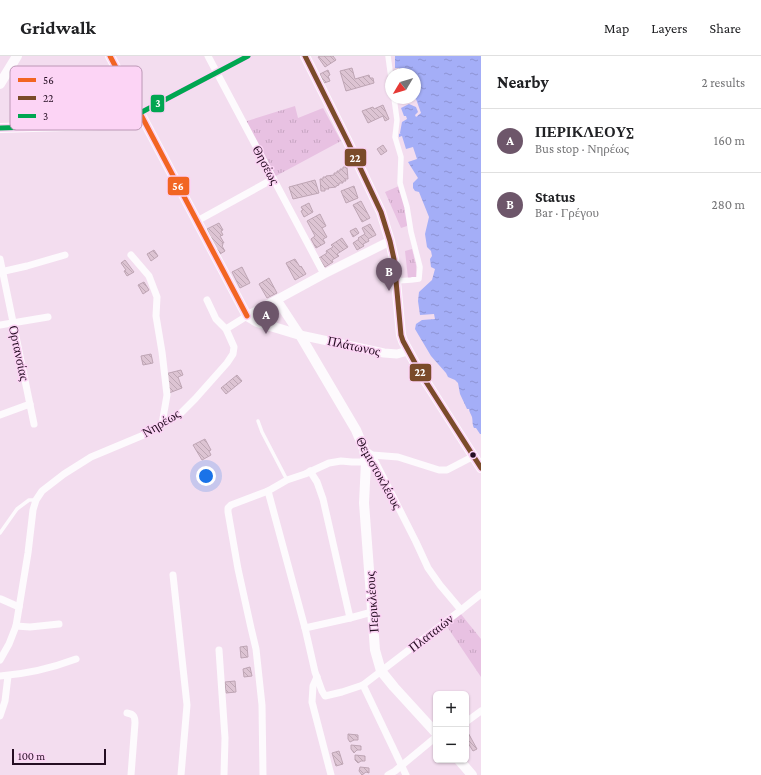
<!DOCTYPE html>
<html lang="en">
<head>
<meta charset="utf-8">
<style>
  :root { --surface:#fff; --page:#f6f6f6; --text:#202124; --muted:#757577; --line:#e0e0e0; --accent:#6d566a }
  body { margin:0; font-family:"Crimson Pro",serif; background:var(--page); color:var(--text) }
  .controls { position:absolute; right:12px; bottom:12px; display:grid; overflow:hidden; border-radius:6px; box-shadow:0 1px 3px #0004 }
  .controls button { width:36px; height:36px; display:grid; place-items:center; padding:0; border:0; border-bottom:1px solid var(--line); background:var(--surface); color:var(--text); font:20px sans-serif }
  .compass { position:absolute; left:385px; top:12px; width:36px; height:36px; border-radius:50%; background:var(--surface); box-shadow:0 1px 3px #0004; rotate:232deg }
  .scale { position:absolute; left:12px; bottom:10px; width:94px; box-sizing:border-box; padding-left:4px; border:2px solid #250d22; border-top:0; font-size:11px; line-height:14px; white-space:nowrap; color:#250d22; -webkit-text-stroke:3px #fcd4f5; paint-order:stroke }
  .you { position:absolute; left:206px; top:420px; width:14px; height:14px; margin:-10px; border:3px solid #fff; border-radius:50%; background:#1a73e8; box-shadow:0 0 0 6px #1a73e833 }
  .badge { display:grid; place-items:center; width:26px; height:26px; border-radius:50%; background:var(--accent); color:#fff; font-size:13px; font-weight:700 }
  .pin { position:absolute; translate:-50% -33px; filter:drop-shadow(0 1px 2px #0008) }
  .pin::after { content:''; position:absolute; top:21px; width:14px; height:12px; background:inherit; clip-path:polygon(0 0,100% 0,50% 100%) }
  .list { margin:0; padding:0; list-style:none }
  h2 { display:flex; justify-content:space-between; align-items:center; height:52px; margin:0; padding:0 16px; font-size:17px }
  h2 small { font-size:13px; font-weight:400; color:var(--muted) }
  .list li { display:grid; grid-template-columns:26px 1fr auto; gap:12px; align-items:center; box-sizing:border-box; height:64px; padding:0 16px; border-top:1px solid var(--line) }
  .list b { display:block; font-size:15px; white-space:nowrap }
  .list p { margin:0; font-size:13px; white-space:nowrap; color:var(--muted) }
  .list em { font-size:13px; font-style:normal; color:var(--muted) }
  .map { position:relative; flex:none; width:481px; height:719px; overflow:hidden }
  header { display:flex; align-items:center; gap:24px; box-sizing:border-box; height:56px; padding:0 20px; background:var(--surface); border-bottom:1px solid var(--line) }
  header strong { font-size:19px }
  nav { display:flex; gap:22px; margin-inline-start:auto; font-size:14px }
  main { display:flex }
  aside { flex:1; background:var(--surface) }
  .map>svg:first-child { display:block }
</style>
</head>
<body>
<header>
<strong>Gridwalk</strong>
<nav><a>Map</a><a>Layers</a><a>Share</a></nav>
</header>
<main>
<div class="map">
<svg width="481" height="719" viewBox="0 0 481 719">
  <defs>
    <pattern id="grass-tufts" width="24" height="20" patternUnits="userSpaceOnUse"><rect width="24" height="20" fill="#e8c1e2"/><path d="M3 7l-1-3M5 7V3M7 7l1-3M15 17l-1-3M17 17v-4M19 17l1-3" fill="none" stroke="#c7a5c2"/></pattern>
    <pattern id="water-ripples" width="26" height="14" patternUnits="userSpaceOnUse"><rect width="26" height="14" fill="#a4aef7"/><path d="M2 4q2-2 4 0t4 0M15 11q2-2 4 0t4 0" fill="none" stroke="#8d94d3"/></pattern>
    <pattern id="building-back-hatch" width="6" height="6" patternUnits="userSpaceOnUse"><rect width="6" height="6" fill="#ddc4d3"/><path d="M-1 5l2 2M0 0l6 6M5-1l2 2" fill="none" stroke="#bea7b5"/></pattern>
  </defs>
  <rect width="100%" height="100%" fill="#f3ddef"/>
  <g fill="url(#grass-tufts)">
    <path d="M 295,50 L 298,62 L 323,52 L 341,85 L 274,121 L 244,66 Z"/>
    <path d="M 399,130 C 404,144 408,155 407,170 L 401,172 L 385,136 Z"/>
    <path d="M 412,193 L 416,209 L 416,222 L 408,222 L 405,195 Z"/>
    <path d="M 460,557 L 481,583 L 481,621 L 446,569 Z"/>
  </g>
  <path fill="url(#water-ripples)" d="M 395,0 L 481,0 L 481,378 L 480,378 L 476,372 L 474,372 C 472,368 473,366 472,361 C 471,358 469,356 469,353 L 467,353 L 460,338 L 458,327 L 455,324 L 448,321 L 446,317 L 431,300 L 415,273 L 416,268 L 422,264 L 435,263 L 434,258 L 420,259 L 418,245 L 419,236 L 432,224 L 435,213 L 431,211 L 430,203 L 432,200 L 431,195 L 427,191 L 425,178 L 429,161 L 419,136 L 415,135 L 413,132 L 413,127 L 418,122 L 408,106 L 417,103 L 413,91 L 406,93 L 402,80 L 399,81 L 399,78 L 401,77 L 400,77 L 402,66 L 407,63 L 406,60 L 404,60 L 401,52 L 409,48 L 416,51 L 418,56 L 415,59 L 416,61 L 421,57 L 416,43 L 404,46 L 402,42 L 415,42 L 415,18 L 400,18 L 399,12 L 395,12 Z"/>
  <g fill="url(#building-back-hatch)" stroke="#bea5b4">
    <path d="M 320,0 L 333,0 L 336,4 L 325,11 L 318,1 Z"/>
    <path d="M 352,12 L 355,23 L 369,19 L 370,22 L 373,22 L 374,27 L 346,35 L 340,15 Z"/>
    <path d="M 328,14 L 330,19 L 328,20 L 330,25 L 324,27 L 320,18 Z"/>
    <path d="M 383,49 L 389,63 L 385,65 L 383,60 L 368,67 L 362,55 L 373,51 L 374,53 Z"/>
    <path d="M 383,89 L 387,95 L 381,99 L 377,93 Z"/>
    <path d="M 343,111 L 347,111 L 348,123 L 345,123 L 346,125 L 343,125 L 343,127 L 339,127 L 339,129 L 336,130 L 336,131 L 328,132 L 329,133 L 325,133 L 325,135 L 321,135 L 320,123 L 323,123 L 323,121 L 326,121 L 326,120 L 334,119 L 334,117 L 337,117 L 337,115 L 340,115 L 340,113 L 343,113 Z"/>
    <path d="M 315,124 L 319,137 L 293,143 L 289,131 Z"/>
    <path d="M 354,130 L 358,142 L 346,147 L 341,135 Z"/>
    <path d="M 361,145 L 370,162 L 362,166 L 353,149 Z"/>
    <path d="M 309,147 L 313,156 L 304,161 L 301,155 L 303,154 L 301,151 Z"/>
    <path d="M 320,158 L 326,170 L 322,172 L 327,181 L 323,183 L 325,187 L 316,192 L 311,183 L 315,180 L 307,165 Z"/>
    <path d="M 219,167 L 223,174 L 221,175 L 223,179 L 220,180 L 224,187 L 222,187 L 223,189 L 222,190 L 225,195 L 220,198 L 220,196 L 218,197 L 207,173 Z"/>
    <path d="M 370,168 L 376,179 L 368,183 L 369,185 L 363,188 L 364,190 L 357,194 L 353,187 L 359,183 L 358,182 L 365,178 L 362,172 Z"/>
    <path d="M 356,172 L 359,177 L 353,181 L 350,175 Z"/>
    <path d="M 342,182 L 348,191 L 337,198 L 339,200 L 332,204 L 333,206 L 325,211 L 319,202 L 327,197 L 326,195 L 333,191 L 331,189 Z"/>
    <path d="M 154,194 L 158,200 L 151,205 L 147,198 Z"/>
    <path d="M 295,203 L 300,211 L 301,210 L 306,218 L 295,224 L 286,207 Z"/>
    <path d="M 125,204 L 134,216 L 127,220 L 124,215 L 126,214 L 121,207 Z"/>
    <path d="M 242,211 L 250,227 L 240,232 L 232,216 Z"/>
    <path d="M 269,222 L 277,237 L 267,242 L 259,228 Z"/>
    <path d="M 144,226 L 149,234 L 143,238 L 138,229 Z"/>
    <path d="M 151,298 L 153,307 L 143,309 L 141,300 Z"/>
    <path d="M 181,314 L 183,319 L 178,321 L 182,332 L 169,337 L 165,318 Z"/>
    <path d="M 237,319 L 242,325 L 226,338 L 221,332 Z"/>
    <path d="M 205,383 L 211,394 L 209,395 L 211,399 L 202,404 L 193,389 Z"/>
    <path d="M 247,590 L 248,601 L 241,602 L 240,591 Z"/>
    <path d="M 250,611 L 252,620 L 244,621 L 243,613 Z"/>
    <path d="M 235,625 L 236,636 L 226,637 L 225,626 Z"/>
    <path d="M 466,673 L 477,693 L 473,695 L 468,687 L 466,689 Z"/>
    <path d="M 348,678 L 358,679 L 358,684 L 354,684 L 350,686 L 348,683 Z"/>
    <path d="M 351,689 L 361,690 L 361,694 L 357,694 L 354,697 L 351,693 Z"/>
    <path d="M 339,695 L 343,708 L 336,710 L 332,697 Z"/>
    <path d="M 355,699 L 365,700 L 365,705 L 361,705 L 358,707 L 355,704 Z"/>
    <path d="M 360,711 L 369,712 L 369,717 L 366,716 L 362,719 L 359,715 Z"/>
  </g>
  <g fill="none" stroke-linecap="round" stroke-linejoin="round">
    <g stroke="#fdfafd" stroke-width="3.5">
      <path d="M 258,365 L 262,376 L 287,424"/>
      <path d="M 0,477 L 17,453 L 29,444 L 36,444"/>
    </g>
    <g stroke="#fdfafd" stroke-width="5.5">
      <path d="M 388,0 L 391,22"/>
      <path d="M 394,42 L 397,64 L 395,81 L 401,101 L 400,127 L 407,151 L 411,176 L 420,211 L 419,223 L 411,224 L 396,225"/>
    </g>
    <g stroke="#fdfafd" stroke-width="7">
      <path d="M 208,0 L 324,218"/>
      <path d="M 140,57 L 248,0"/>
      <path d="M 197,165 L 273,123"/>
      <path d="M 131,199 L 149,220 L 157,241 L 156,260 L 162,296 L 167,339 L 162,368"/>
      <path d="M 0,203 L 34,368"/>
      <path d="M 0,216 L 27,210 L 65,199"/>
      <path d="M 0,269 L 48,261"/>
      <path d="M 226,273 L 247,260"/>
      <path d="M 0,359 L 30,348"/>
      <path d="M 364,393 L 372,399 L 416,486 L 428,512 L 440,529 L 461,554"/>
      <path d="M 372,399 L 398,401 L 439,414 L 447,414 L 474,400"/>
      <path d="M 310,415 L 317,426 L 323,443 L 350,562 L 372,556"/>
      <path d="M 268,435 L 305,572 L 315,616 L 322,635 L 325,640 L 342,636 L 363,629 L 461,554 L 481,538"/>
      <path d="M 173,519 L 187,649 L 181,719"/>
      <path d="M 1,543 L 19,551"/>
      <path d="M 16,570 L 30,571 L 59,568"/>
      <path d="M 305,572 L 350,562"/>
      <path d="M 219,594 L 225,682 L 224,719"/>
      <path d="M 0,604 L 9,588 L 16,570 L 28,497 L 33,454 L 36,444 L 42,435 L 64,418 L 91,401 L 146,378 L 180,358 L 195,343 L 227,307 L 233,298 L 234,291 L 226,273 L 216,263 L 207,244"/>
      <path d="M 0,620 C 26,618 52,612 76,603"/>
      <path d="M 317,621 L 313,630 L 312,646 L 331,719"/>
      <path d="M 363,629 L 406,719"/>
      <path d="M 127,657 C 134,658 135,661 135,667 L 131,719"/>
      <path d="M 0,660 L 5,645 L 8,620"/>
      <path d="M 466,666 L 481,655"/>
      <path d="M 263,719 L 262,649 L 256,593 L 251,572 L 238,513 L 228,456 L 228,452 L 231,449 L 268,435 L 287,424 L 305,418 L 329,407 L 341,405 L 352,406 L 366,406"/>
      <path d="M 388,719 L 395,715 L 436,681"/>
    </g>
    <g stroke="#fdfafd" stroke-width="9">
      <path d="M 277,244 L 300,279 L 384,297 L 397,298 L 408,295"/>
      <path d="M 247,260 L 324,218 L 390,185"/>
    </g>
    <g stroke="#fdfafd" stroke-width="10">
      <path d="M 110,0 L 247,260 L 257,266 L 300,279 L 356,374 L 364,393 L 366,406 L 364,447 L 375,594 L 381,615 L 394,631 L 436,677"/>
      <path d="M 305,0 L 347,84 L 381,156 L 390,185 L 394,203 L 401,279 L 403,285 L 421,318 L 481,412"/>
      <path d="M 0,28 L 17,0"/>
      <path d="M 0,72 L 99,69 L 113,67 L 140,57"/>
      <path d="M 459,704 L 472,719"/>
    </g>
    <g stroke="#fcd4f5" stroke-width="8">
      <path id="bus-1" d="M 110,0 L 247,260"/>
    </g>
    <g stroke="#fcd4f5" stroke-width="8">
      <path id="bus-2" d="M 305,0 L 347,84 L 381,156 L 390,185 L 394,203 L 401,279 L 403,285 L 421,318 L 481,412"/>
    </g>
    <g stroke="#fcd4f5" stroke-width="8">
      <path id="bus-3" d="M 0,72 L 99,69 L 113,67 L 140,57 L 248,0"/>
    </g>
    <use href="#bus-1" stroke="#f26522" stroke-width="5"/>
    <use href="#bus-2" stroke="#7a4b2a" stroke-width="5"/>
    <use href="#bus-3" stroke="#00a651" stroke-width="5"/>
  </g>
  <circle fill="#250d22" stroke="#fcd4f5" stroke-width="1.5" cx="473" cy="399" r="3.5"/>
  <g text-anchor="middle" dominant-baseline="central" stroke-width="3" stroke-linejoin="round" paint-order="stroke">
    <g font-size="13" fill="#250d22" stroke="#fcd4f5">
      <text transform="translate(266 109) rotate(62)">Θησέως</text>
      <text transform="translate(354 290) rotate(12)">Πλάτωνος</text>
      <text transform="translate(19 297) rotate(78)">Ορτανσίας</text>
      <text transform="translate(161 367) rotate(-31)">Νηρέως</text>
      <text transform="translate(379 417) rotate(61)">Θεμιστοκλέους</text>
      <text transform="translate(372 546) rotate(-94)">Περικλέους</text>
      <text transform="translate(431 577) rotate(-38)">Πλαταιών</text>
    </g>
  </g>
  <rect x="10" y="10" width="132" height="64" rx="6" fill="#fcd4f5" stroke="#bc98b6" stroke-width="1"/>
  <rect x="18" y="22" width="18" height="4" fill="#f26522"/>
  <rect x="18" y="40" width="18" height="4" fill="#7a4b2a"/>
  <rect x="18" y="58" width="18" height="4" fill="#00a651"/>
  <g font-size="11" fill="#250d22">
    <text x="43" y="28">56</text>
    <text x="43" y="46">22</text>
    <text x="43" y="64">3</text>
  </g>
  <g stroke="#fcd4f5" stroke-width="1.5">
    <rect x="150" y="38" width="15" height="19" rx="4" fill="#00a651"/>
    <rect x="344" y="92" width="23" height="19" rx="4" fill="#7a4b2a"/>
    <rect x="167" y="120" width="23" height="20" rx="4" fill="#f26522"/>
    <rect x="409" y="307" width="23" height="19" rx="4" fill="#7a4b2a"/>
  </g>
  <g font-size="11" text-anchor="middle" font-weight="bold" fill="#fff">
    <text x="158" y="51">3</text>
    <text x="355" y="106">22</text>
    <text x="178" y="134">56</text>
    <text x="420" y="320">22</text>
  </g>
</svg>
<div class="controls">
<button>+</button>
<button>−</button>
</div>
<svg class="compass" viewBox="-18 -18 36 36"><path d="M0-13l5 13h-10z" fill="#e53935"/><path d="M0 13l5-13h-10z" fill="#757577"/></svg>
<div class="scale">100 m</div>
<div class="you"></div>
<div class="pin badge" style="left:266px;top:278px">A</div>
<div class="pin badge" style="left:389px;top:235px">B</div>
</div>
<aside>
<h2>Nearby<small>2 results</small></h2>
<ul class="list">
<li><span class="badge">A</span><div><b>ΠΕΡΙΚΛΕΟΥΣ</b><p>Bus stop · Νηρέως</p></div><em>160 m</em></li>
<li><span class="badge">B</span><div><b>Status</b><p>Bar · Γρέγου</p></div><em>280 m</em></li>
</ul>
</aside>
</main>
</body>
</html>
